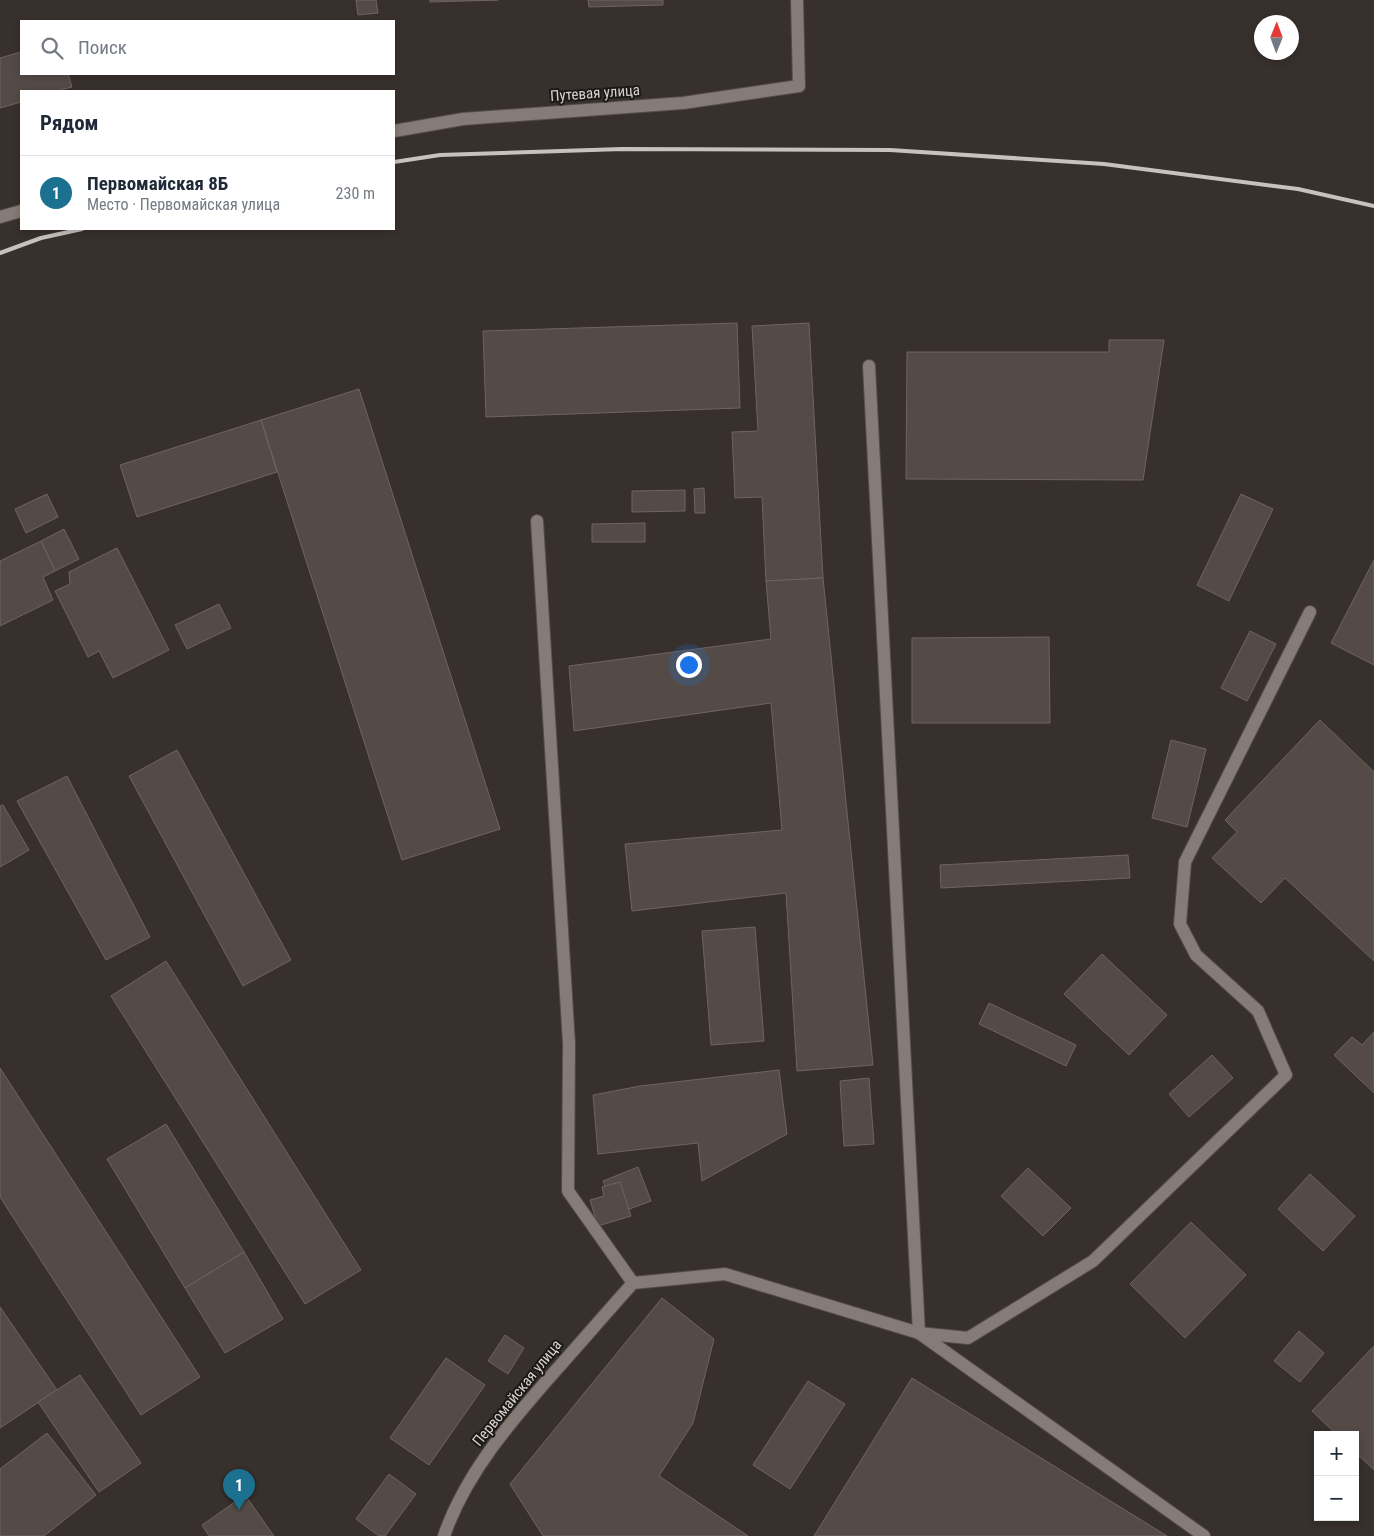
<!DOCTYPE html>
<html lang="ru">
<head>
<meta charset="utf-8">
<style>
  :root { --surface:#fff; --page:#f2f2f3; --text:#1f2937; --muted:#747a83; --line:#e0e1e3; --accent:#1c7190 }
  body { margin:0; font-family:"Roboto Condensed",sans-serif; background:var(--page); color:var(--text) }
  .controls { position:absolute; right:15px; bottom:15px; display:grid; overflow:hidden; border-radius:0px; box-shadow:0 2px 8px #0003 }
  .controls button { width:45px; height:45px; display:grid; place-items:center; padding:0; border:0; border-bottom:1px solid var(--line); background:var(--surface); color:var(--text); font:25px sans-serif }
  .compass { position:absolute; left:1254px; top:15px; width:45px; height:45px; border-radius:50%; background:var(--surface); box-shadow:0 2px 8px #0003; rotate:1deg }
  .you { position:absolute; left:688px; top:664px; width:18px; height:18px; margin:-12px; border:4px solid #fff; border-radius:50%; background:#1a73e8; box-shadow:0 0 0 8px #1a73e833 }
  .badge { display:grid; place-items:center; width:32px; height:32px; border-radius:50%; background:var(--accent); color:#fff; font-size:16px; font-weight:700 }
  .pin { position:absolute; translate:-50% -41px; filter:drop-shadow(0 1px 2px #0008) }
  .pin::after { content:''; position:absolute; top:26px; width:18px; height:15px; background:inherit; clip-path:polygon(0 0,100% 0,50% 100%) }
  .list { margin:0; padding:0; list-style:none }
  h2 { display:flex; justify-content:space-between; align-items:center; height:65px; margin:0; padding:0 20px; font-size:21px }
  h2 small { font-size:16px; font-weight:400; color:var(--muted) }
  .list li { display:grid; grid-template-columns:32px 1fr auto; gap:15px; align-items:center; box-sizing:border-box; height:75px; padding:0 20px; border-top:1px solid var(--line) }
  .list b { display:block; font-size:19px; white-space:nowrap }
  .list p { margin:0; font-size:16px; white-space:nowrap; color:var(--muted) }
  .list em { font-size:16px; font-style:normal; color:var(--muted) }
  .icon { flex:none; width:28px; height:28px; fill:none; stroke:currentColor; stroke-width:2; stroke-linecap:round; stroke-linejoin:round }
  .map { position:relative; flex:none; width:1374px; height:1536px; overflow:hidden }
  .search { position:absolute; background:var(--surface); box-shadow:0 2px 8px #0003; left:20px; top:20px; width:375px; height:55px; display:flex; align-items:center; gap:12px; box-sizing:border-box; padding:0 18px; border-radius:0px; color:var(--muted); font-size:19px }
  .panel { position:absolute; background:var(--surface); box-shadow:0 2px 8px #0003; left:20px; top:90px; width:375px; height:140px; border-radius:0px }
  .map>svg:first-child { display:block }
</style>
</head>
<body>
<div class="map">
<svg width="1374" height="1536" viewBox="0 0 1374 1536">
  <rect width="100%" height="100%" fill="#38302c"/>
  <g fill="#544b47" stroke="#6e6561">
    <path d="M 356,0 L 376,0 L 378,13 L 358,15 Z"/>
    <path d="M 430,0 L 498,0 L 430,2 Z"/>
    <path d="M 588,0 L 663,0 L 663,5 L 589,7 Z"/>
    <path d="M 21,52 L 21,74 L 68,74 L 72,87 L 57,91 L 21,91 L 21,102 L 0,108 L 0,58 Z"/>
    <path d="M 737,323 L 740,408 L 486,417 L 483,331 Z"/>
    <path d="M 809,323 L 823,578 L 766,581 L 762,497 L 735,498 L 732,432 L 758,431 L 752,326 Z"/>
    <path d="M 1109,340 L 1164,340 L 1143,480 L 906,479 L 907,352 L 1109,352 Z"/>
    <path d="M 359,389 L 500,829 L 402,860 L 261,420 Z"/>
    <path d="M 261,420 L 277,472 L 137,517 L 120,465 Z"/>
    <path d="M 704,488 L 705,513 L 695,513 L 694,489 Z"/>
    <path d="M 685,490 L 685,511 L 632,512 L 632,491 Z"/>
    <path d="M 47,494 L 58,517 L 26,533 L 15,509 Z"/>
    <path d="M 1241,494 L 1273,509 L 1229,601 L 1197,585 Z"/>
    <path d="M 645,523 L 645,542 L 592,542 L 592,524 Z"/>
    <path d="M 64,529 L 79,559 L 55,571 L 41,541 Z"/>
    <path d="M 41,541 L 55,571 L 43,577 L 53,600 L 0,626 L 0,561 Z"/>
    <path d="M 117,548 L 169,650 L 113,678 L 99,651 L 88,657 L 55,591 L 70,584 L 69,572 Z"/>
    <path d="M 1374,560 L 1374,665 L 1331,643 Z"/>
    <path d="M 823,578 L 873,1065 L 797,1071 L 786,893 L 632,911 L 625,844 L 782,830 L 771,703 L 574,731 L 569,666 L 771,639 L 766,581 Z"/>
    <path d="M 219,604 L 231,628 L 187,649 L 175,625 Z"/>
    <path d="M 1250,631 L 1276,644 L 1247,701 L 1221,688 Z"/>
    <path d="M 1049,637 L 1050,723 L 912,723 L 912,638 Z"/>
    <path d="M 1320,720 L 1374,772 L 1374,961 L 1285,878 L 1261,903 L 1212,858 L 1237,832 L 1225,820 Z"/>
    <path d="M 1171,740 L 1206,749 L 1187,827 L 1152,818 Z"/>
    <path d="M 177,750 L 291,960 L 243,986 L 129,776 Z"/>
    <path d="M 67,776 L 150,937 L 106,960 L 17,801 Z"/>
    <path d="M 3,805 L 29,850 L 0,867 L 0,806 Z"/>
    <path d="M 1128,855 L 1130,878 L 941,888 L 940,865 Z"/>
    <path d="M 755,927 L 764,1041 L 711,1045 L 702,931 Z"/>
    <path d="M 1102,954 L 1167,1015 L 1129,1055 L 1064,994 Z"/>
    <path d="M 166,961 L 361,1270 L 305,1304 L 111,996 Z"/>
    <path d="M 989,1003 L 1076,1045 L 1066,1066 L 979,1024 Z"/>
    <path d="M 1374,1032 L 1374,1093 L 1334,1055 L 1352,1037 L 1362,1045 Z"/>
    <path d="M 1212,1055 L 1233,1078 L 1189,1117 L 1169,1094 Z"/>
    <path d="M 0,1068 L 200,1377 L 141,1415 L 0,1197 Z"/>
    <path d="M 779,1070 L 787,1134 L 702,1181 L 698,1143 L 598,1154 L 593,1095 L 640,1086 Z"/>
    <path d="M 869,1078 L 874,1144 L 844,1146 L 840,1081 Z"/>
    <path d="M 166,1124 L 244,1252 L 185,1288 L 107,1159 Z"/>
    <path d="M 638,1167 L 651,1201 L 616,1214 L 603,1181 Z"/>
    <path d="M 1028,1168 L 1071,1208 L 1043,1236 L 1001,1196 Z"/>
    <path d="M 1310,1174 L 1355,1216 L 1323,1251 L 1278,1209 Z"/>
    <path d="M 620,1182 L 631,1216 L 598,1226 L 590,1200 L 604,1196 L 602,1187 Z"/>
    <path d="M 1191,1222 L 1246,1275 L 1185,1338 L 1130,1284 Z"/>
    <path d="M 244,1252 L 283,1319 L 225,1353 L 185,1288 Z"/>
    <path d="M 662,1298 L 714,1339 L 693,1423 L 659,1476 L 748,1536 L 543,1536 L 510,1484 Z"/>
    <path d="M 0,1307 L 57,1390 L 0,1428 Z"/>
    <path d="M 1299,1331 L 1324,1353 L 1300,1382 L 1274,1361 Z"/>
    <path d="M 505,1335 L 524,1348 L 508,1374 L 488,1361 Z"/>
    <path d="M 1374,1346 L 1374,1470 L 1355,1452 L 1355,1435 L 1337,1435 L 1312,1411 Z"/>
    <path d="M 446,1358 L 485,1385 L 429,1465 L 390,1438 Z"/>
    <path d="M 80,1375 L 141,1463 L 99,1492 L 38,1402 Z"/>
    <path d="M 912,1378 L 1167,1536 L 814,1536 Z"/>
    <path d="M 808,1381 L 845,1404 L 790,1489 L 753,1465 Z"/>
    <path d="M 47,1433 L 96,1495 L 44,1536 L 0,1536 L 0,1469 Z"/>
    <path d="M 389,1474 L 416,1494 L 385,1536 L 379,1536 L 356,1519 Z"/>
    <path d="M 245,1495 L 274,1536 L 209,1536 L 202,1525 Z"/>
  </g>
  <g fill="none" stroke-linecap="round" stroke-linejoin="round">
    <g stroke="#534d49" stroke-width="14">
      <g id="service">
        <path d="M 797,0 L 799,86"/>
        <path d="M 869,366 L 919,1333"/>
        <path d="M 537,521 L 569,1044"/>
        <path d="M 919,1333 L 968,1338 L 1093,1261 L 1286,1075 L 1258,1011 L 1196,955 L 1180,924 L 1185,862 L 1310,612"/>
        <path d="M 919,1333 L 1204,1536"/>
      </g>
    </g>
    <g stroke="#534d49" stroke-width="14">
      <g id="minor">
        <path d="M 394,131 L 463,119 L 683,103 L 799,86"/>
        <path d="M 0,217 L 21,211"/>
        <path d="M 569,1044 L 568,1191 L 633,1283"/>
        <path d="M 444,1536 C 466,1472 513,1419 557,1369 C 582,1341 607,1312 633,1283 L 725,1274 L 919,1333"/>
      </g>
    </g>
    <use href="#service" stroke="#857b77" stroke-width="12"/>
    <use href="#minor" stroke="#857b77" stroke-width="12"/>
    <g stroke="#c8c2bf" stroke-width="4">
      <path d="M 394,162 L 440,155 L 622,149 L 890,150 L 1104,164 L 1298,189 L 1374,206"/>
      <path d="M 0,253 L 41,238 L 82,229"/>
    </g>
  </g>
  <g text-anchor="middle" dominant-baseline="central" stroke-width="4" stroke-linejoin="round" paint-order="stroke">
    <g font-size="15" fill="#d9d4d1" stroke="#1c1917">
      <text transform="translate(595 93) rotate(-4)">Путевая улица</text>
      <text transform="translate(517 1393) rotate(-51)">Первомайская улица</text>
    </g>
  </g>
</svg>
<div class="controls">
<button>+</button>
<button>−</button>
</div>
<svg class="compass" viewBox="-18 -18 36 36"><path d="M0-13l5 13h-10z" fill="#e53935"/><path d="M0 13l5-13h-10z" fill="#747a83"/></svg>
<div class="you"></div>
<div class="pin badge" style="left:239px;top:1510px">1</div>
<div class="search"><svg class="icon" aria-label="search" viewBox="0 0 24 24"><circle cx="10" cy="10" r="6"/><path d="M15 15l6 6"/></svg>Поиск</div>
<section class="panel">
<h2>Рядом<small></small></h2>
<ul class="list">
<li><span class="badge">1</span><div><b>Первомайская 8Б</b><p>Место · Первомайская улица</p></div><em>230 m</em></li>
</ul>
</section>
</div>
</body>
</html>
